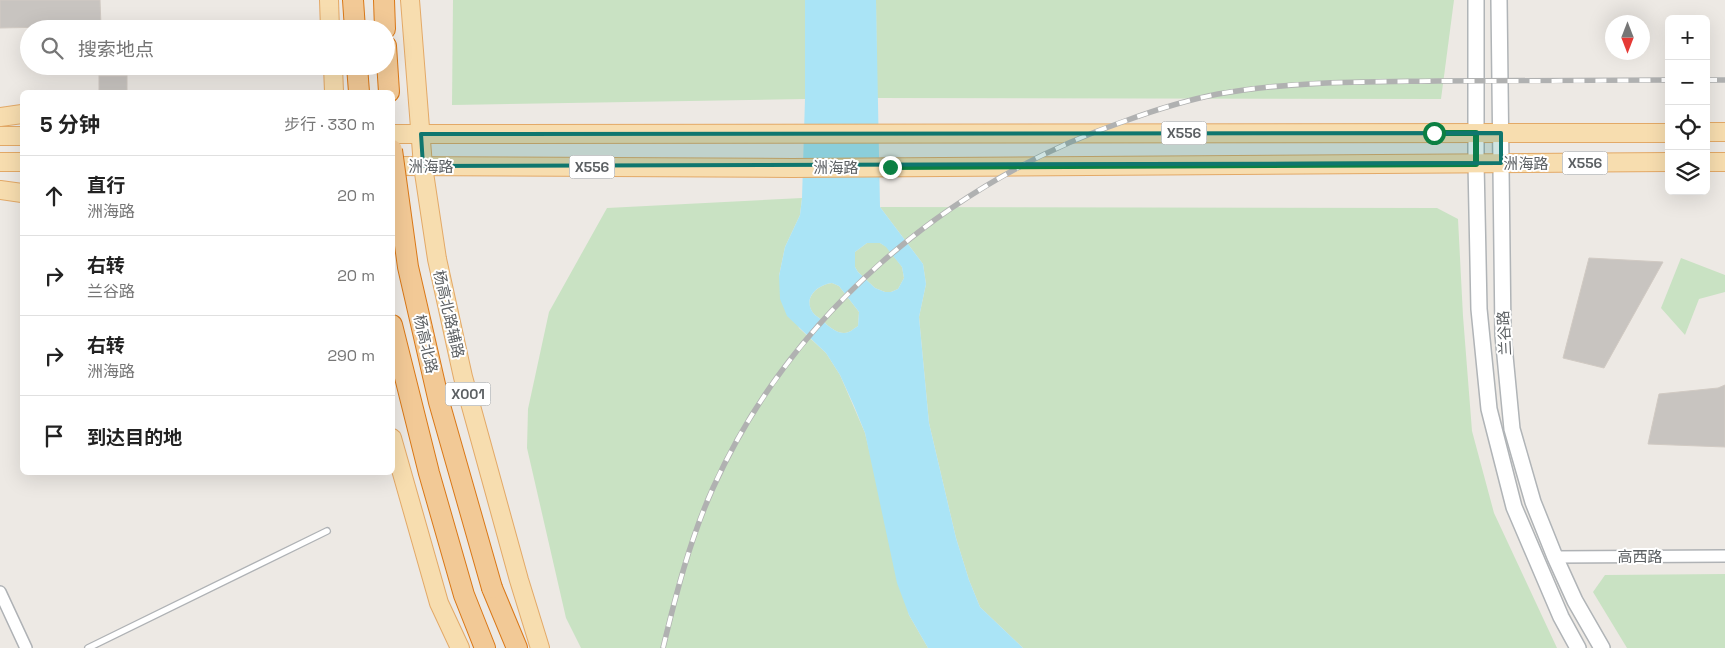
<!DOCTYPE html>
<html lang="zh">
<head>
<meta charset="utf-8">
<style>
  :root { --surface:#fff; --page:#f2f2f2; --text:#222; --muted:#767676; --line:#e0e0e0 }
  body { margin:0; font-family:"Space Grotesk","Noto Sans SC",sans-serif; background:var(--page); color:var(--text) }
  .controls { position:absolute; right:15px; top:15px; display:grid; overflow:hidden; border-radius:8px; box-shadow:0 5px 20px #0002 }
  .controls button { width:45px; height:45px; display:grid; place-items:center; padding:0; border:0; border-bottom:1px solid var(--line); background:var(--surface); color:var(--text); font:25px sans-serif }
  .compass { position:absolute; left:1605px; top:15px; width:45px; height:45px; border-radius:50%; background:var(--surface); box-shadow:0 5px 20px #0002; rotate:180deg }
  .stop { position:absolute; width:15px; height:15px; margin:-11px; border:4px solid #0b8043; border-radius:50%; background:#fff }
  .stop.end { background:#0b8043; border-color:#fff; box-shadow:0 1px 5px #0008 }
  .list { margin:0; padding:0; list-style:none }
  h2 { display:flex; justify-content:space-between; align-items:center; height:65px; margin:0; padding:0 20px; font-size:21px }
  h2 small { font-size:16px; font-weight:400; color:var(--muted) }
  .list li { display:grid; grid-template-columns:32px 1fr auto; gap:15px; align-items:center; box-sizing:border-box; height:80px; padding:0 20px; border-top:1px solid var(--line) }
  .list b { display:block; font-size:19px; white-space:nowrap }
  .list p { margin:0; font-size:16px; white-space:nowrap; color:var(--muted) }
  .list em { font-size:16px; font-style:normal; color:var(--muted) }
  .icon { flex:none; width:28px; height:28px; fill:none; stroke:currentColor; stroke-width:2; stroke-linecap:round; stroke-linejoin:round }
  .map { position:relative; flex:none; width:1725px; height:648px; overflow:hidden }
  .search { position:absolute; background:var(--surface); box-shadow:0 5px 20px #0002; left:20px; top:20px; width:375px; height:55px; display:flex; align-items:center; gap:12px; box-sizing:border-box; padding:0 18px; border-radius:28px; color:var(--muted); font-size:19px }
  .panel { position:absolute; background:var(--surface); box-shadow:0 5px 20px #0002; left:20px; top:90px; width:375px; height:385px; border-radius:8px }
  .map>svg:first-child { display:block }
</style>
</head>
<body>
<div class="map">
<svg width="1725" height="648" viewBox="0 0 1725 648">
  <rect width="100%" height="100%" fill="#ede9e4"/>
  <g fill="#c9e2c3">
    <path d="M 453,0 L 805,0 L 805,99 L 452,105 Z"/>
    <path d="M 876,0 L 1454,0 L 1441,99 L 877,98 Z"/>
    <path d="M 802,198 L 800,215 L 785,247 L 779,276 L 799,328 L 826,353 L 840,375 L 865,433 L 909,615 L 928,648 L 581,648 L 566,618 L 527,448 L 528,409 L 549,312 L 607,208 Z"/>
    <path d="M 880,207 L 1437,208 L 1458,219 L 1463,316 L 1472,431 L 1494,513 L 1557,648 L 1023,648 L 980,607 L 969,580 L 956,538 L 929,423 L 919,317 L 926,284 L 923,264 Z"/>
    <path d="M 867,243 L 880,243 L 887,247 L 902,267 L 904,278 L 898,289 L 891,292 L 885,292 L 875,288 L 858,272 L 855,267 L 855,252 Z"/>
    <path d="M 1681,258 L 1725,275 L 1725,292 L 1699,299 L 1685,335 L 1661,308 Z"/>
    <path d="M 832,283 L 839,286 L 859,312 L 858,326 C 853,329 850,333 844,333 C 837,333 833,329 827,325 C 824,321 819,318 815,315 C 801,300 816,285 832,283 Z"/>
    <path d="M 1725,574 L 1725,648 L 1627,648 L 1593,592 L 1605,575 Z"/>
  </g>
  <path fill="#aae4f6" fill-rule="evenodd" d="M 805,0 L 876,0 L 880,207 L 923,264 L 926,284 L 919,317 L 929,423 L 956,538 L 969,580 L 980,607 L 1023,648 L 928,648 L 909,615 L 897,583 L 865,433 L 854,406 L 840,375 L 826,353 L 787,316 L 780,299 L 779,276 L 785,247 L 800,215 L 802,198 L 805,99 ZM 867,243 L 880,243 L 886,247 L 902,267 L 904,278 L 898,289 L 891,292 L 885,292 L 875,288 L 858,272 L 855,267 L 855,252 ZM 832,283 L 839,286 L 859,312 L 858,326 C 853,329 850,333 844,333 C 837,333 833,329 827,325 C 824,321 819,318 815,315 C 801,300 816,285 832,283 Z"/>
  <g fill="#c8c4c0" stroke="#d1cac3">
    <path d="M 0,0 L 100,0 L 101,26 L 0,28 Z"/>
    <rect x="99" y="76" width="28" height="16"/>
    <path d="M 1589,258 L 1663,262 L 1604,368 L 1563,358 Z"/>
    <path d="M 1725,385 L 1725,447 L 1648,444 L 1659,394 L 1718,388 Z"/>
  </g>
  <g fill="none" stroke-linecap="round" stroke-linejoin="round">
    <g stroke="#afb2b5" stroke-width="8">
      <path id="lane" d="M 88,648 L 327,531"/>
    </g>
    <g stroke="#afb2b5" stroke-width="14">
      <g id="street">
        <path d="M 1555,557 L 1725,556"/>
        <path d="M 0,592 L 26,648"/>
      </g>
    </g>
    <g stroke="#b0b4b7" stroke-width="18">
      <g id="secondary">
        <path d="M 1476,0 L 1476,163 L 1479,309 L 1489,409 L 1514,507 L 1561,617 L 1578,648"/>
        <path d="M 1499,0 L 1503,335 L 1512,429 L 1533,502 L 1555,557 L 1575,601 L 1602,648"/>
      </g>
    </g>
    <g stroke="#e3a967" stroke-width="20">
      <g id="primary">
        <path d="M 329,0 L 330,29"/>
        <path d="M 410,0 L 423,166 L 437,259 L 463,377 L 519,580 L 540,648"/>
        <path d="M 333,66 L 334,92"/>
        <path d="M 0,117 L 22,114"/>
        <path d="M 1706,132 L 1725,132"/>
        <path d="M 392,134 L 1669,133"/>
        <path d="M 0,136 L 22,136"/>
        <path d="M 0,162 L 22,162"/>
        <path d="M 1706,162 L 1725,162"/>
        <path d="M 392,166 L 792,168 L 1669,162"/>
        <path d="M 0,190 L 22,193"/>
        <path d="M 392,438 L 439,603 L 460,648"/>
      </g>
    </g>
    <g stroke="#da7817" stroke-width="22">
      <g id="highway">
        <path d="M 353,0 L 355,29"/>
        <path d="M 384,0 L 385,29"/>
        <path d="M 386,46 L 389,92"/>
        <path d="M 357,66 L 359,92"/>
        <path d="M 392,325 L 429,473 L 464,595 L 485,648"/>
        <path d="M 492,588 L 517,648"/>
      </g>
    </g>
    <use href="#lane" stroke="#fff" stroke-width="5.5"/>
    <use href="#street" stroke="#fff" stroke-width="11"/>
    <use href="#secondary" stroke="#fff" stroke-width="15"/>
    <use href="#primary" stroke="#f7ddaf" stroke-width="18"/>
    <use href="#highway" stroke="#f2c996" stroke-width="20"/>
    <g stroke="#b0b1b1" stroke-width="5.5">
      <g id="rail">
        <path d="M 1706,80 L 1725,80"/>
        <path d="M 663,648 C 676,594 690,539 713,488 C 791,315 947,182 1125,121 C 1155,110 1187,100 1218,94 C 1290,81 1363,82 1437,81 C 1514,81 1591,81 1669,80"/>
      </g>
    </g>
    <use href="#rail" stroke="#fff" stroke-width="4" stroke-dasharray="11" stroke-linecap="butt"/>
    <g stroke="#da7817" stroke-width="22" stroke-linecap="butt">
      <path id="highway-bridge" d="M 392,150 L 408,267 L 439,402 L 492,588"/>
    </g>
    <use href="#highway-bridge" stroke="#f2c996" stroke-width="20"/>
  </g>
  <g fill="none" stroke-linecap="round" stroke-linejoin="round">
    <path stroke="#0b8043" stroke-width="6" d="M 890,167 L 1476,164 L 1476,133 L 1434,133"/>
  </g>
  <path fill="#0f766e" fill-opacity="0.2" stroke="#0f766e" stroke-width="4" stroke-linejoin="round" d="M 1501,133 L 1501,163 L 423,166 L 421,134 Z"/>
  <g text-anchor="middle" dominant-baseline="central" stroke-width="4" stroke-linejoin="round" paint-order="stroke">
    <g fill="#fff" stroke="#8d9092" stroke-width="1">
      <rect x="1161.5" y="121.5" width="45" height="23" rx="4"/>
      <rect x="1562.5" y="151.5" width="45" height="23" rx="4"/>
      <rect x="569.5" y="155.5" width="45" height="23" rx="4"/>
      <rect x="445.5" y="382.5" width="45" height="23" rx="4"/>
    </g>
    <g font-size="14" font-weight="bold" fill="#5c6063">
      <text x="1184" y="133">X556</text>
      <text x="1585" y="163">X556</text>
      <text x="592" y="167">X556</text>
      <text x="468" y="394">X001</text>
    </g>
    <g font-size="15" fill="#5c6063" stroke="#fff">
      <text x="1526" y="163">洲海路</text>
      <text x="431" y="166">洲海路</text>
      <text x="836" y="167">洲海路</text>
      <text transform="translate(449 314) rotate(77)">杨高北路辅路</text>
      <text transform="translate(1504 333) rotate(-93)">兰谷路</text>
      <text transform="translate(426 344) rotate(77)">杨高北路</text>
      <text x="1640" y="556">高西路</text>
    </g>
  </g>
</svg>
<div class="controls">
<button>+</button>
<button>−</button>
<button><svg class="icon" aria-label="locate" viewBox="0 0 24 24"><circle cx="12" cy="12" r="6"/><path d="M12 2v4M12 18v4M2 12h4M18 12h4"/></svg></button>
<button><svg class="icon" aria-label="layers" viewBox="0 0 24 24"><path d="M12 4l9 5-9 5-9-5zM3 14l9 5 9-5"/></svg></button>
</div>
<svg class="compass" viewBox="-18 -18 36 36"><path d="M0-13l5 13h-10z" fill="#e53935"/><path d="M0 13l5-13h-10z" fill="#767676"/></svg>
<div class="stop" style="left:1434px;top:133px"></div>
<div class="stop end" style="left:890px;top:167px"></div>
<div class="search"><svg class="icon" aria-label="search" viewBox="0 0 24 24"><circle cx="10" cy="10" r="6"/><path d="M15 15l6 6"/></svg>搜索地点</div>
<section class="panel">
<h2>5 分钟<small>步行 · 330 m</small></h2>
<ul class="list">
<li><svg class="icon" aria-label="ahead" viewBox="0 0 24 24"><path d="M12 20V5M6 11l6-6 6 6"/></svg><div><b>直行</b><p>洲海路</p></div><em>20 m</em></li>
<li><svg class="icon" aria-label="right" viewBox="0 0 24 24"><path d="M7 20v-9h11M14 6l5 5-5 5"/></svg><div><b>右转</b><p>兰谷路</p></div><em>20 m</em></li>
<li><svg class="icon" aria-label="right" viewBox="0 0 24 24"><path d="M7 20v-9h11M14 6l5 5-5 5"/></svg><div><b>右转</b><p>洲海路</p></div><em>290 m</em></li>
<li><svg class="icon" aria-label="arrive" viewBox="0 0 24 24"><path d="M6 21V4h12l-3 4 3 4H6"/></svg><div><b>到达目的地</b></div></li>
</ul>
</section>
</div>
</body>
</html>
